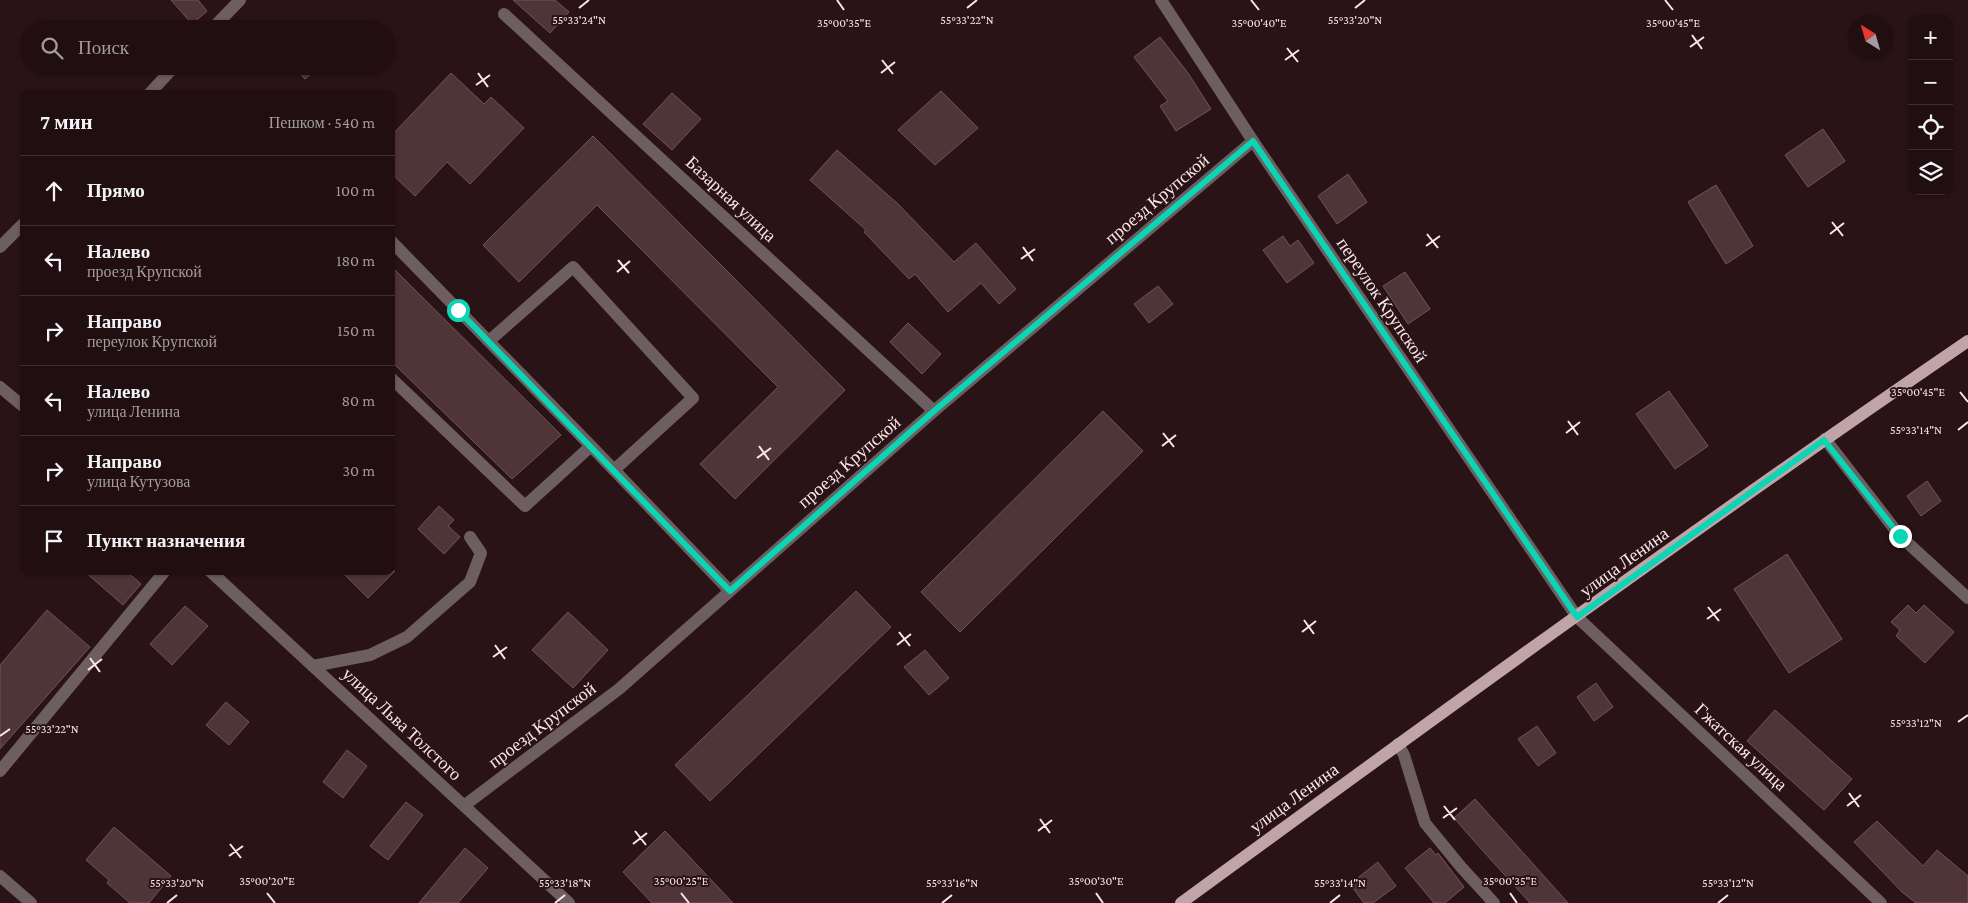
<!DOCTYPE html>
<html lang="ru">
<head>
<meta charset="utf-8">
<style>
  :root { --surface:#200e11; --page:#2d1c1f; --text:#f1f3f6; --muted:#a29c9f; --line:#3d2e31 }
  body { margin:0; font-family:"Crimson Pro",serif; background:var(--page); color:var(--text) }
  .controls { position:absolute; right:15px; top:15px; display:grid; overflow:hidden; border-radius:10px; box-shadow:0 1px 4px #0004 }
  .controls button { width:45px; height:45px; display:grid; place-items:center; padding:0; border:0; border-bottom:1px solid var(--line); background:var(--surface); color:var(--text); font:25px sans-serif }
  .compass { position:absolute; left:1848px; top:15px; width:45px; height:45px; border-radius:50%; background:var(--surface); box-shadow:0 1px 4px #0004; rotate:323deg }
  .stop { position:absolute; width:15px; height:15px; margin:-11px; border:4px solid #0ad5b5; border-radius:50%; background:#fff }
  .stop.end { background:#0ad5b5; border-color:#fff; box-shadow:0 1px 5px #0008 }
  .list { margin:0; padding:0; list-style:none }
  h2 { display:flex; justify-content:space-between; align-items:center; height:65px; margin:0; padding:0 20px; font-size:21px }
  h2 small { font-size:16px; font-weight:400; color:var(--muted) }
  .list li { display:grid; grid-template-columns:32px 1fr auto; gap:15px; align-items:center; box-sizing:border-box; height:70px; padding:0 20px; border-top:1px solid var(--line) }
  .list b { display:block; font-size:19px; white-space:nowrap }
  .list p { margin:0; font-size:16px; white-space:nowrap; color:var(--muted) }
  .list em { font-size:16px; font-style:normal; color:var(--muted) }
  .icon { flex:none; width:28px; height:28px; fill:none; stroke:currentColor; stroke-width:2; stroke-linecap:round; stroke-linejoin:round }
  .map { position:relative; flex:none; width:1968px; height:903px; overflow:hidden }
  .search { position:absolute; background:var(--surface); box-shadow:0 1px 4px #0004; left:20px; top:20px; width:375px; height:55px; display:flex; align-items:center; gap:12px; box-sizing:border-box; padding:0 18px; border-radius:28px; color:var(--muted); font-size:19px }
  .panel { position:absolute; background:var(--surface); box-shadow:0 1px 4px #0004; left:20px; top:90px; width:375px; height:485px; border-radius:10px }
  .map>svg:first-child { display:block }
</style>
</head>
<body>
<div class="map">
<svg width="1968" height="903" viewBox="0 0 1968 903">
  <rect width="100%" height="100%" fill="#2a1317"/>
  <g fill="#4f3438" stroke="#725458">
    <path d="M 171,0 L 198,0 L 207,11 L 192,24 Z"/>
    <path d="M 513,0 L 555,0 L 569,12 L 550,33 Z"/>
    <path d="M 1160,37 L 1188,73 L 1211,109 L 1176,131 L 1160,106 L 1168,101 L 1134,57 Z"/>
    <path d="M 293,66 L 320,66 L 305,79 Z"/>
    <path d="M 451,73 L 484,104 L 491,97 L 524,128 L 470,184 L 447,162 L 415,196 L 391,173 L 391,136 Z"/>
    <path d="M 941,91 L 978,128 L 935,165 L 898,130 Z"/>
    <path d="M 672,93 L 701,119 L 672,150 L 643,124 Z"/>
    <path d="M 1823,129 L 1845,161 L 1808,187 L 1785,155 Z"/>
    <path d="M 593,136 L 845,390 L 735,499 L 700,464 L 778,387 L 597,205 L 519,282 L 483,245 Z"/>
    <path d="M 837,150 L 898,204 L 954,262 L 976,243 L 1016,289 L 999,304 L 981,283 L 948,312 L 915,274 L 909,279 L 864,232 L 866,230 L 810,180 Z"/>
    <path d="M 1348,174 L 1367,202 L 1337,224 L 1318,196 Z"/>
    <path d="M 1716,185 L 1753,246 L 1726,264 L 1688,202 Z"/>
    <path d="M 1283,236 L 1290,246 L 1298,240 L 1314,263 L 1287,283 L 1263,250 Z"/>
    <path d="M 391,266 L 561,435 L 512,479 L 391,361 Z"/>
    <path d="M 1405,272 L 1430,309 L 1408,324 L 1383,286 Z"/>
    <path d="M 1158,286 L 1173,304 L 1149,323 L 1134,304 Z"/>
    <path d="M 908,323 L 941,354 L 922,374 L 890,342 Z"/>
    <path d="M 1669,391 L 1708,446 L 1675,469 L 1636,414 Z"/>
    <path d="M 1103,411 L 1143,451 L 960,632 L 921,592 Z"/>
    <path d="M 1927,481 L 1941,501 L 1921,516 L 1907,496 Z"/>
    <path d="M 439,506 L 454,520 L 448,526 L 460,537 L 444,554 L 418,529 Z"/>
    <path d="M 1787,554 L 1842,639 L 1789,673 L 1734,589 Z"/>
    <path d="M 84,571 L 126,571 L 141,584 L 123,605 Z"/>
    <path d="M 341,571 L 395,571 L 368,598 Z"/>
    <path d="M 856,591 L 891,627 L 710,801 L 675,765 Z"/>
    <path d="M 1908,605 L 1916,613 L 1924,605 L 1954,632 L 1925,663 L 1896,636 L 1900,630 L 1891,622 Z"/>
    <path d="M 185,606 L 208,626 L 172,665 L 150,644 Z"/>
    <path d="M 47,610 L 90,647 L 0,749 L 0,665 Z"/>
    <path d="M 568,612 L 608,650 L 573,688 L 532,650 Z"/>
    <path d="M 925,650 L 949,678 L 929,695 L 904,667 Z"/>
    <path d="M 1596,683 L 1613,707 L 1594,721 L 1577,697 Z"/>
    <path d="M 226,702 L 249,722 L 229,745 L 206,725 Z"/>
    <path d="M 1775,710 L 1852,779 L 1824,810 L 1747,741 Z"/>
    <path d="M 1537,726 L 1556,753 L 1538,766 L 1518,739 Z"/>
    <path d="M 347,750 L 367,766 L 343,798 L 323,782 Z"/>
    <path d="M 1475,799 L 1568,903 L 1530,903 L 1475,842 L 1454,818 Z"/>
    <path d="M 406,802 L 423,815 L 388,860 L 370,846 Z"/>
    <path d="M 1877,821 L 1923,866 L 1937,850 L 1968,876 L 1968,903 L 1916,903 L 1902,892 L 1854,842 Z"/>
    <path d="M 114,827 L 171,876 L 149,903 L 130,903 L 107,883 L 109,880 L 86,860 Z"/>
    <path d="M 665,831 L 733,903 L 652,903 L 623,872 Z"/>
    <path d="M 465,848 L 488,868 L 458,903 L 419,903 Z"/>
    <path d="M 1430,848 L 1436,855 L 1438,853 L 1464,887 L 1445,903 L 1434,903 L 1405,868 Z"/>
    <path d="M 1378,862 L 1396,886 L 1373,903 L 1364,903 L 1350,884 Z"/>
  </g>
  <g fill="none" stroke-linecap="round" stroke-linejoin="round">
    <g stroke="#6d5f61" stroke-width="12">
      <path d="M 1161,0 L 1253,141 L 1577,617 L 1881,903"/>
      <path d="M 504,14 L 934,411"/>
      <path d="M 212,29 L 240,0"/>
      <path d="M 149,94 L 175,66"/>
      <path d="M 391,241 L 591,446"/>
      <path d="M 0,247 L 24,223"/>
      <path d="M 489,341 L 573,267 L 693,398 L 614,470"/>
      <path d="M 391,378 L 525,506 L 591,446 L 730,591"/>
      <path d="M 0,387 L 24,407"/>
      <path d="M 1825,439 L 1900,536 L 1968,598"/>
      <path d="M 210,571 L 569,903"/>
      <path d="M 313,666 L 370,655 L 407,637 L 470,582 L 481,553 L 470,537"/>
      <path d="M 1398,744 L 1404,755 L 1425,823 L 1461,867 L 1494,903"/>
      <path d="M 0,771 L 165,571"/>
      <path d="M 465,805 L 619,689 L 934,411 L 1253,141"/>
      <path d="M 0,876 L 31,903"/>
    </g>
    <path stroke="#c1a4a8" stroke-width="12" d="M 1181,903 C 1441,713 1702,523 1968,341"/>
  </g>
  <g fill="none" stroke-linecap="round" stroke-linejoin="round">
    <path stroke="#0ad5b5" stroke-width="6" d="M 458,310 L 730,591 L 934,411 L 1253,141 L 1577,617 L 1824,440 L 1900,536"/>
  </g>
  <path fill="none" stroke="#f9e7e9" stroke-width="2" d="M 837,0 L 844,10M 1251,0 L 1259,10M 1665,0 L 1673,10M 579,8 L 589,0M 967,8 L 977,0M 1355,8 L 1365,0M 1692,35 L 1702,49M 1690,47 L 1704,37M 1287,48 L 1298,62M 882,60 L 893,74M 1285,60 L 1299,50M 478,73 L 488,87M 881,73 L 895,62M 476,85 L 490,75M 1832,222 L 1843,236M 1427,234 L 1438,248M 1830,234 L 1844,223M 1426,246 L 1440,236M 1023,247 L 1033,261M 1021,259 L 1035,249M 618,260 L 629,273M 617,272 L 630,261M 1960,392 L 1968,402M 1568,421 L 1578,435M 1958,430 L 1968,422M 1163,433 L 1174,447M 1566,433 L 1580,422M 759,446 L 769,460M 1162,446 L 1176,435M 757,458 L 771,448M 1708,607 L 1719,621M 1707,619 L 1721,609M 1304,620 L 1314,634M 899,632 L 910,646M 1302,632 L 1316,621M 495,645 L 505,659M 897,645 L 911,634M 493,657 L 507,647M 90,658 L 100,672M 88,670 L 102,659M 1958,722 L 1968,715M 0,736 L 10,729M 1849,793 L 1859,807M 1444,806 L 1455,820M 1847,806 L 1861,795M 1443,818 L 1457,808M 1040,819 L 1050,833M 635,831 L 646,845M 1038,831 L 1052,820M 230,844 L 241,858M 633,844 L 647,833M 229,856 L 243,846M 267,893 L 275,903M 681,893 L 689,903M 1096,893 L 1103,903M 1510,893 L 1517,903M 167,903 L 177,895M 555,903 L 565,895M 942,903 L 952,895M 1330,903 L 1340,895M 1718,903 L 1728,895"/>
  <g text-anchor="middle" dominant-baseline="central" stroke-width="4" stroke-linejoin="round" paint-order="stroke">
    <g font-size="18" fill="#f9e7e9" stroke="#2a1317">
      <text transform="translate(731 199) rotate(43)">Базарная улица</text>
      <text transform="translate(1157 199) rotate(-40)">проезд Крупской</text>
      <text transform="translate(1382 300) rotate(56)">переулок Крупской</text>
      <text transform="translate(849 462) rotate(-41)">проезд Крупской</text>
      <text transform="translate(1624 562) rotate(-36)">улица Ленина</text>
      <text transform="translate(402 724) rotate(43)">улица Льва Толстого</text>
      <text transform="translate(542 725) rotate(-37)">проезд Крупской</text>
      <text transform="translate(1741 747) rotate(43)">Гжатская улица</text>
      <text transform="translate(1294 798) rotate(-36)">улица Ленина</text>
    </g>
  </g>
  <g font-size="12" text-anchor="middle" fill="#f9e7e9" stroke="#2a1317" stroke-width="4" stroke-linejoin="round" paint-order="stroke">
    <text x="1355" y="24">55°33'20"N</text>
    <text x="579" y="24">55°33'24"N</text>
    <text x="967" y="24">55°33'22"N</text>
    <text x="844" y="27">35°00'35"E</text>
    <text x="1259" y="27">35°00'40"E</text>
    <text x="1673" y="27">35°00'45"E</text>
    <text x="1918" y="396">35°00'45"E</text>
    <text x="1916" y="434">55°33'14"N</text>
    <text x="1916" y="727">55°33'12"N</text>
    <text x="52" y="733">55°33'22"N</text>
    <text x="267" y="885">35°00'20"E</text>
    <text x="681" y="885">35°00'25"E</text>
    <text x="1096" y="885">35°00'30"E</text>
    <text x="1510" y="885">35°00'35"E</text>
    <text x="177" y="887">55°33'20"N</text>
    <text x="565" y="887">55°33'18"N</text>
    <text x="952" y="887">55°33'16"N</text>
    <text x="1340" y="887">55°33'14"N</text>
    <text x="1728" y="887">55°33'12"N</text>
  </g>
</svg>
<div class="controls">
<button>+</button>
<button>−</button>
<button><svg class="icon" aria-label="locate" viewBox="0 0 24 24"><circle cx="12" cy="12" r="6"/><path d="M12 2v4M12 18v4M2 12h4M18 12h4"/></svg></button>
<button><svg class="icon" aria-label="layers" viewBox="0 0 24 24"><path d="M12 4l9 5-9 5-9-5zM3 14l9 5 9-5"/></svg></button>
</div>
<svg class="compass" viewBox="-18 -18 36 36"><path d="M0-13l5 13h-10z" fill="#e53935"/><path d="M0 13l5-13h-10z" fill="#a29c9f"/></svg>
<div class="stop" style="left:458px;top:310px"></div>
<div class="stop end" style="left:1900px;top:536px"></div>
<div class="search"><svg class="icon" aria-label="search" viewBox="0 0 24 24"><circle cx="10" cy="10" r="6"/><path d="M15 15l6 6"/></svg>Поиск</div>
<section class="panel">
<h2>7 мин<small>Пешком · 540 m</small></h2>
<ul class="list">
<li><svg class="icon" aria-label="ahead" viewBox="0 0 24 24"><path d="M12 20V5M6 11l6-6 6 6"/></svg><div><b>Прямо</b></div><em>100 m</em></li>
<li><svg class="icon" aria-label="left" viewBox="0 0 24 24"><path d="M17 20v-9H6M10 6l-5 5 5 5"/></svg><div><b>Налево</b><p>проезд Крупской</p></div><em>180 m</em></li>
<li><svg class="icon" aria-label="right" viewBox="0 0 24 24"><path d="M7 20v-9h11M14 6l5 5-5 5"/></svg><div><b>Направо</b><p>переулок Крупской</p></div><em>150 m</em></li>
<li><svg class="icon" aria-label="left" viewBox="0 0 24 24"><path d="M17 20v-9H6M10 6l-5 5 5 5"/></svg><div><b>Налево</b><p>улица Ленина</p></div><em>80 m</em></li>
<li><svg class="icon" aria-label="right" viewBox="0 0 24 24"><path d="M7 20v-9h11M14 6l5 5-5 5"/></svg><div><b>Направо</b><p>улица Кутузова</p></div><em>30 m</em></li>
<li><svg class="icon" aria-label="arrive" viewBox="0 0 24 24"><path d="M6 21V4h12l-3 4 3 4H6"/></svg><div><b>Пункт назначения</b></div></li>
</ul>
</section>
</div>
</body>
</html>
